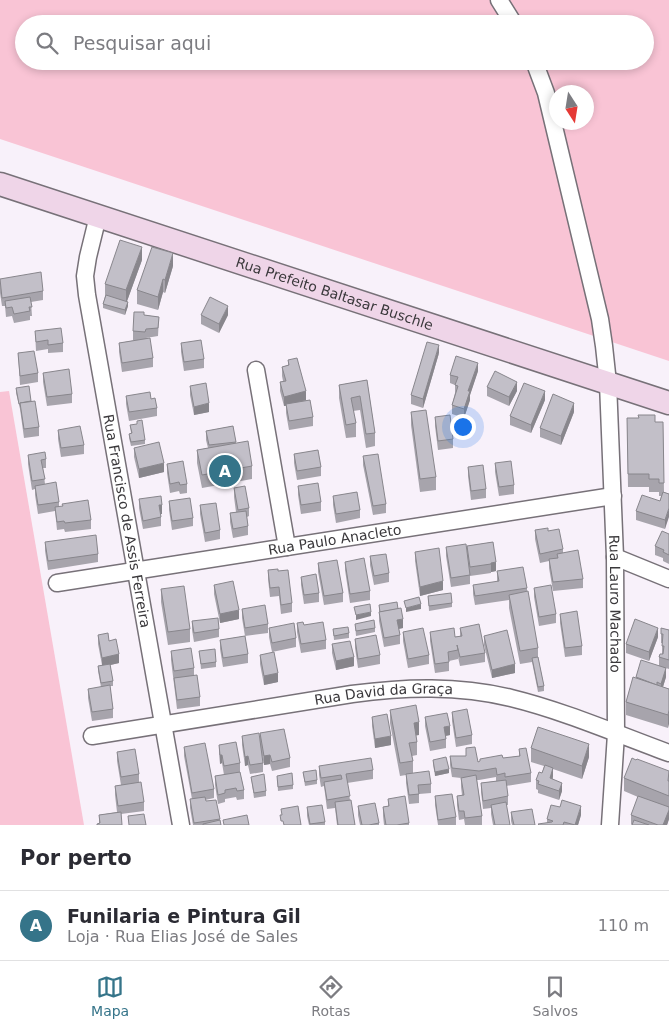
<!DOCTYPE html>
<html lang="pt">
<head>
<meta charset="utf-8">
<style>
  :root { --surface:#fff; --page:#f2f2f3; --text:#2b2b33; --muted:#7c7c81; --line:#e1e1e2; --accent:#357489 }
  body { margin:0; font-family:"DejaVu Sans",sans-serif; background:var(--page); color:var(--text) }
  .compass { position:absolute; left:549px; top:85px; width:45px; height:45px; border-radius:50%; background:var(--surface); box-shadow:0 2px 8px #0003; rotate:168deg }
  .you { position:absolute; left:462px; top:426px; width:18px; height:18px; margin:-12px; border:4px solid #fff; border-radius:50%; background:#1a73e8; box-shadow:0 0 0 8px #1a73e833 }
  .badge { display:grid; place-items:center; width:32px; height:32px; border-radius:50%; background:var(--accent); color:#fff; font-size:16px; font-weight:700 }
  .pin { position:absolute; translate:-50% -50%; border:2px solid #fff; box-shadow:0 1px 5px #0006 }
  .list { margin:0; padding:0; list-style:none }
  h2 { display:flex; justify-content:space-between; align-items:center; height:65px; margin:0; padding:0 20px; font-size:21px }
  h2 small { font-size:16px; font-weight:400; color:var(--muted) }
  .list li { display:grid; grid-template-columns:32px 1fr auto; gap:15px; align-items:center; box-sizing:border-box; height:70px; padding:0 20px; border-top:1px solid var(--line) }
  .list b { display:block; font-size:19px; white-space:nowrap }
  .list p { margin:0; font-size:16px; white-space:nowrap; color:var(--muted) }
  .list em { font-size:16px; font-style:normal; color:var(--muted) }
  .icon { flex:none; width:28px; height:28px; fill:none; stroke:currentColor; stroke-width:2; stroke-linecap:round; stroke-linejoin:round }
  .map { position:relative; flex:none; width:669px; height:825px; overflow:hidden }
  .search { position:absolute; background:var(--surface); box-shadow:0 2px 8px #0003; left:15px; right:15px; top:15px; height:55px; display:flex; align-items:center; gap:12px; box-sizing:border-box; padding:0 18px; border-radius:28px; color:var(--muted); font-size:19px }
  .sheet { height:135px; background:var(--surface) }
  nav { display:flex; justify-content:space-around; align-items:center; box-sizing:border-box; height:70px; border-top:1px solid var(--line); background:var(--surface); font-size:14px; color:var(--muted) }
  nav a { display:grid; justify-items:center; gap:2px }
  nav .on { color:var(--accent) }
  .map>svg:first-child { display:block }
</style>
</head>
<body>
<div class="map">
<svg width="669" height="825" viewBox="0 0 669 825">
  <rect width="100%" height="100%" fill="#f8f1fa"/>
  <g fill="#f9c4d5" fill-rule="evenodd">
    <path d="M 0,0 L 669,0 L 669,361 L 0,139 ZM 24,24 L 645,24 L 645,61 L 24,61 ZM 556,92 L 586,92 L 586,122 L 556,122 Z"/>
    <path d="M 9,391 L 84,825 L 0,825 L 0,392 Z"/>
  </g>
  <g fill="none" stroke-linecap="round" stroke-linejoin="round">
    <g stroke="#777178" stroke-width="19">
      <g id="street">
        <path d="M 499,0 L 514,24"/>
        <path id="s1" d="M 534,61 L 546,93 L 600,319 L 604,346 L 608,383 L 615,557 L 616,734 L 610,825"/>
        <path id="s2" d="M 98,216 L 88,257 L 85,276 L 87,295 L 181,825"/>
        <path d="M 256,370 L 287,547"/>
        <path d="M 615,557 L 669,579"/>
        <path id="s3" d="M 57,583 L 613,496"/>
        <path id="s4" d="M 92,736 L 352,694 C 405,687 458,685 511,698 C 564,711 617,734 669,753"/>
      </g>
    </g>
    <g stroke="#777178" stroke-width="25">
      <g id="secondary">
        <path id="s5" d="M 0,184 L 669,403"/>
      </g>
    </g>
    <use href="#street" stroke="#fff" stroke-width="16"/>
    <use href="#secondary" stroke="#efd5e8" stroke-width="22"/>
  </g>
  <g fill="#a7a4ac">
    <path d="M 142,260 L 127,301 L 128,306 L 125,315 L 103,308 L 103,304 L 105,296 L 105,284 Z"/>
    <path d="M 173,266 L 165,293 L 163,292 L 158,310 L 137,304 L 137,290 Z"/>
    <path d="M 0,279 L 43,291 L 43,300 L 31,302 L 32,316 L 30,316 L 30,320 L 14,323 L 12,316 L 6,317 L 5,306 L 2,306 L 0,293 Z"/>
    <path d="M 144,315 L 159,317 L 158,336 L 146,338 L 153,358 L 153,367 L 122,372 L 119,352 L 119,343 L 136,340 L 133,340 L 133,331 Z"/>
    <path d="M 201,315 L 228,315 L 219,333 L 201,324 Z"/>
    <path d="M 35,331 L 63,343 L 63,352 L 48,353 L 48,349 L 36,351 Z"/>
    <path d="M 181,343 L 204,359 L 204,368 L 184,371 L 181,352 Z"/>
    <path d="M 18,353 L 38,373 L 38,382 L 20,385 Z"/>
    <path d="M 439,353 L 423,408 L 411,404 L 411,395 Z"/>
    <path d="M 288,360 L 306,400 L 313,417 L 313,426 L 289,430 L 286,413 L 286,406 L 284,406 L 280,391 L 280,382 L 283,381 L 282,376 L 282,367 L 288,365 Z"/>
    <path d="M 478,371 L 470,395 L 470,400 L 464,418 L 452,414 L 452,405 L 455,393 L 455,385 L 450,383 L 450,375 Z"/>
    <path d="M 43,373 L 72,394 L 72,403 L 47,406 L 43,382 Z"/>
    <path d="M 367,380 L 375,433 L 375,446 L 366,448 L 360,410 L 353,411 L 356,423 L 356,437 L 346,438 L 339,398 L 339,385 Z"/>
    <path d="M 190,386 L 209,412 L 194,415 L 190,395 Z"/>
    <path d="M 487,387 L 517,391 L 509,406 L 487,396 Z"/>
    <path d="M 16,388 L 31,401 L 39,427 L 39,436 L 24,438 L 20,409 L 16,393 Z"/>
    <path d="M 126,396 L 157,408 L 157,416 L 129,421 L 126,404 Z"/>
    <path d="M 545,400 L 531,433 L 510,425 L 510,416 Z"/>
    <path d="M 411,412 L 436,477 L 436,490 L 420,492 L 411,425 Z"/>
    <path d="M 574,412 L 561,445 L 540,437 L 540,428 Z"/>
    <path d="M 435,417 L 453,439 L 453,448 L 438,450 L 435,426 Z"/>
    <path d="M 627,418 L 655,422 L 663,422 L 664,492 L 669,494 L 665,529 L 636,520 L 636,511 L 660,501 L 661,496 L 659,496 L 659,492 L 649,492 L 649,487 L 628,487 Z"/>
    <path d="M 130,425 L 145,440 L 145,444 L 131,446 L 129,438 L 129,434 L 131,433 Z"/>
    <path d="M 233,426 L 236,443 L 252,466 L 252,479 L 202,488 L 197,463 L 197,450 L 208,448 L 206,440 L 206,431 Z"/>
    <path d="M 58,430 L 84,445 L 84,454 L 61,457 L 58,439 Z"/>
    <path d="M 134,448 L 164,472 L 139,478 L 134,457 Z"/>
    <path d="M 294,454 L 321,467 L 321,476 L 297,480 L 294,463 Z"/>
    <path d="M 28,455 L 46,459 L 46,468 L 43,468 L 45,484 L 59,502 L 59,507 L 91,520 L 91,529 L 65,532 L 64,529 L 57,530 L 55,511 L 38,514 L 35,495 L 35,489 L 32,490 L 28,464 Z"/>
    <path d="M 363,456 L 386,504 L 386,513 L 373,515 L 363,465 Z"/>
    <path d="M 495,463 L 514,485 L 514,494 L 499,496 L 495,472 Z"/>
    <path d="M 167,464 L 187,484 L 187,493 L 180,494 L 179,491 L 170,493 L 167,473 Z"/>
    <path d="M 468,467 L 486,489 L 486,498 L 471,500 L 468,476 Z"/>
    <path d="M 298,486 L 321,502 L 321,511 L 301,514 L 298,495 Z"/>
    <path d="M 234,488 L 249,508 L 249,516 L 247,517 L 248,526 L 248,535 L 233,538 L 230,522 L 230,513 L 236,512 L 234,497 Z"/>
    <path d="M 333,496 L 360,510 L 360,518 L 336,523 L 333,505 Z"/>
    <path d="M 139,499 L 162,514 L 161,514 L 161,526 L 143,529 L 139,508 Z"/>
    <path d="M 169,501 L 193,518 L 193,526 L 172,530 L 169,510 Z"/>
    <path d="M 200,505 L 220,530 L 220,539 L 205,542 L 200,514 Z"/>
    <path d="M 535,530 L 548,531 L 563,549 L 563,553 L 583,579 L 583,588 L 553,591 L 549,568 L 549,561 L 540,563 L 535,539 Z"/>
    <path d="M 669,534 L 669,564 L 663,561 L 663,558 L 655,555 L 655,546 Z"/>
    <path d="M 45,542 L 98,554 L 98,562 L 48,570 L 45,551 Z"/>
    <path d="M 493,542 L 496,571 L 491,572 L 491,573 L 470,576 L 470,584 L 451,587 L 446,556 L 446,547 L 467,555 L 467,546 Z"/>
    <path d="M 415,552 L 443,590 L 420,596 L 415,561 Z"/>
    <path d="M 370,556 L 389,573 L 389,582 L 374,585 L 370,565 Z"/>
    <path d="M 345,562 L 370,591 L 370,600 L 350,603 L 345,570 Z"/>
    <path d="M 318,563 L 343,593 L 343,602 L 324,605 L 318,572 Z"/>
    <path d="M 268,570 L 292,603 L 292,612 L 281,614 L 279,596 L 270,597 L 268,579 Z"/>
    <path d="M 497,571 L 527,588 L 527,592 L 538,648 L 538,657 L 544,686 L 544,691 L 538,692 L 532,662 L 520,664 L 509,608 L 509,600 L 475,605 L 473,594 L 473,585 L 497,582 Z"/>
    <path d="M 301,577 L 319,593 L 319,602 L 304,604 L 301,585 Z"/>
    <path d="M 214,585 L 239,619 L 220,623 L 214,594 Z"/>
    <path d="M 534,588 L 556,614 L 556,623 L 539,626 L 534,597 Z"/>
    <path d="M 161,589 L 190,629 L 190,642 L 168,645 L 161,602 Z"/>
    <path d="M 428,596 L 452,603 L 452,607 L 429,611 Z"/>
    <path d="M 379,605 L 398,609 L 403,628 L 399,629 L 400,635 L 400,644 L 384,647 L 379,621 Z"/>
    <path d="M 242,609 L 268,624 L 268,633 L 245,636 L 248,654 L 248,663 L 223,667 L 220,649 L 220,640 L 245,636 L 242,618 Z"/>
    <path d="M 560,614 L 582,646 L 582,655 L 565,657 L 560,623 Z"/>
    <path d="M 192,621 L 219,629 L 219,637 L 194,642 L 192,630 Z"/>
    <path d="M 297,623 L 304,625 L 326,640 L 326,649 L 301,653 L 297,632 Z"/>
    <path d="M 355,624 L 375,628 L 375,632 L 356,636 Z"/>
    <path d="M 269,628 L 296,638 L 296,647 L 272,652 L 269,637 Z"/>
    <path d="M 460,628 L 485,653 L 485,662 L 460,666 L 458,657 L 458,659 L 449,661 L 449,671 L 435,673 L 430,641 L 430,632 L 455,637 L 460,636 Z"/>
    <path d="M 661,628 L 669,630 L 669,669 L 666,668 L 666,677 L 663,687 L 669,689 L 668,728 L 626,715 L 626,702 L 636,677 L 659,666 L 659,657 L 662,654 L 662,643 L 661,643 Z"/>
    <path d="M 333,629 L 349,633 L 349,638 L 334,640 Z"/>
    <path d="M 403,632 L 429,655 L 429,664 L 408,668 L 403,641 Z"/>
    <path d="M 98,635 L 109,641 L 119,663 L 110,665 L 113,681 L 113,686 L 110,686 L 113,709 L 113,718 L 92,721 L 88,698 L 88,689 L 101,687 L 98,671 L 98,666 L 102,665 L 98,644 Z"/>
    <path d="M 484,636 L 515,673 L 492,678 L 484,645 Z"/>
    <path d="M 658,637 L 649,661 L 626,653 L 626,644 Z"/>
    <path d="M 355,639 L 380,655 L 380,664 L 358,668 L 355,648 Z"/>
    <path d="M 332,644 L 354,666 L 336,670 L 332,653 Z"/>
    <path d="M 171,651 L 194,668 L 194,675 L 200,697 L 200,706 L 177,709 L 171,660 Z"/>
    <path d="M 199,651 L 216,662 L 216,667 L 201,669 Z"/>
    <path d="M 260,655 L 278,682 L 264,685 L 260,664 Z"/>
    <path d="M 390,710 L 419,735 L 416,735 L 417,742 L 417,755 L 412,756 L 413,761 L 413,773 L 431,784 L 431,793 L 419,794 L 419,803 L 409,804 L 406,783 L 406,775 L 400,776 L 390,723 Z"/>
    <path d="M 452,712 L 472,735 L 472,744 L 456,747 L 452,721 Z"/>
    <path d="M 372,717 L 391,745 L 375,748 L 372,726 Z"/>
    <path d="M 425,717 L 450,735 L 446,736 L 446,748 L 430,751 L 425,726 Z"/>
    <path d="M 260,733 L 290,758 L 290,767 L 272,771 L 270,764 L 264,765 L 261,750 L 263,763 L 263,772 L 250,774 L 248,765 L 245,766 L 242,745 L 242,736 L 260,740 Z"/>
    <path d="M 219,745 L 240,763 L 240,772 L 244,790 L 244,799 L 237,800 L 236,797 L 225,799 L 225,802 L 218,804 L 215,785 L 215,776 L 224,775 L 222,763 L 220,764 L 219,754 Z"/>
    <path d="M 184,747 L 214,789 L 214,798 L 205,800 L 206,801 L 220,819 L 221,825 L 193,825 L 190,808 L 190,799 L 192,799 L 184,756 Z"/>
    <path d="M 466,748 L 478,762 L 519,756 L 519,749 L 531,773 L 531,782 L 506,786 L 508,796 L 508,805 L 506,805 L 510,825 L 493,825 L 491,814 L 491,808 L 483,809 L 481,792 L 481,783 L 496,781 L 496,777 L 479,780 L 477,780 L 482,816 L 482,825 L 465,825 L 464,819 L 459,820 L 457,805 L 457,796 L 462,795 L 461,787 L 461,778 L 452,777 L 450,765 L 450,756 L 466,756 Z"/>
    <path d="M 531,748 L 589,757 L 582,779 L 553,769 L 553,779 L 562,791 L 559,800 L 538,793 L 538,790 L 536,789 L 536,780 L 542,773 L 544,766 L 531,762 Z"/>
    <path d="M 117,752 L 139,774 L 139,782 L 144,802 L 144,811 L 121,814 L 99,824 L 99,815 L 117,812 L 115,795 L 115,786 L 121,785 L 117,761 Z"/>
    <path d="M 433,760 L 449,773 L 435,776 L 433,764 Z"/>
    <path d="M 319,766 L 373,770 L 373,779 L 347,783 L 350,800 L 355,825 L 337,825 L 335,808 L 327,809 L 324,786 L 321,787 L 319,775 Z"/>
    <path d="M 669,771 L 669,819 L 667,825 L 632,825 L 631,824 L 631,815 L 638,797 L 624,791 L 624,778 Z"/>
    <path d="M 303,772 L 317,780 L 317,784 L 305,786 Z"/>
    <path d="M 277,776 L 293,785 L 293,789 L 278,791 Z"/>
    <path d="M 251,777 L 266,791 L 266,796 L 254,798 Z"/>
    <path d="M 435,796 L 456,817 L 456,825 L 438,825 L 435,805 Z"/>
    <path d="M 388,799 L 409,823 L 409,825 L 384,825 L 383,816 L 383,807 L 388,806 Z"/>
    <path d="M 358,806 L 379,823 L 379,825 L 360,825 L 358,815 Z"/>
    <path d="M 307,807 L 325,822 L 325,825 L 309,825 L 307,816 Z"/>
    <path d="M 511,812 L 535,825 L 512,825 L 511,821 Z"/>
    <path d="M 581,815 L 578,825 L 538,825 L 547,823 L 547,819 Z"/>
  </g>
  <g fill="#88868c">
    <path d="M 142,247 L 142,260 L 126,304 L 126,290 Z"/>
    <path d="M 173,253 L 173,266 L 165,293 L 165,280 Z"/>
    <path d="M 163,279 L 163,292 L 158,310 L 158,297 Z"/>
    <path d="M 128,302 L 128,306 L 125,315 L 125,310 Z"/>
    <path d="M 228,306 L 228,315 L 219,333 L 219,324 Z"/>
    <path d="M 439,345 L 439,353 L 423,408 L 423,399 Z"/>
    <path d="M 478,363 L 478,371 L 470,395 L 470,400 L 464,418 L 464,409 L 468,391 Z"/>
    <path d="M 517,382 L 517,391 L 509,406 L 509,397 Z"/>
    <path d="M 306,391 L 306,400 L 284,406 L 284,397 Z"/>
    <path d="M 545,391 L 545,400 L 531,433 L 531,425 Z"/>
    <path d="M 209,403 L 209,412 L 194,415 L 194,407 Z"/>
    <path d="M 574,403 L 574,412 L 561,445 L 561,436 Z"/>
    <path d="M 164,463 L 164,472 L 139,478 L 139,469 Z"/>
    <rect x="159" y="505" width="3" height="9"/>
    <path d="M 669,508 L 669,517 L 665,529 L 665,520 Z"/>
    <path d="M 496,562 L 496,571 L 491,572 L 491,563 Z"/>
    <path d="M 443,581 L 443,590 L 420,596 L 420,587 Z"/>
    <path d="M 421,604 L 421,609 L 406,612 L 406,608 Z"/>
    <path d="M 239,610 L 239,619 L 220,623 L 220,614 Z"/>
    <path d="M 371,612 L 371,616 L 356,620 L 356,615 Z"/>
    <path d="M 403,619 L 403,628 L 397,629 L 397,620 Z"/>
    <path d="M 658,628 L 658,637 L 649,661 L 649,652 Z"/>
    <path d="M 119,654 L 119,663 L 102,667 L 102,658 Z"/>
    <path d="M 354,657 L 354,666 L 336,670 L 336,661 Z"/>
    <path d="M 515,664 L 515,673 L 492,678 L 492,670 Z"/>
    <path d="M 666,668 L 666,677 L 661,693 L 661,684 Z"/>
    <path d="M 278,673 L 278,682 L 264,685 L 264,676 Z"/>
    <path d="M 669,710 L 669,724 L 668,728 L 668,715 Z"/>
    <path d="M 419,722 L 419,735 L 414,736 L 414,723 Z"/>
    <path d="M 450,726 L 450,735 L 444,736 L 444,727 Z"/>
    <path d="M 391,736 L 391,745 L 375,748 L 375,739 Z"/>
    <path d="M 589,744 L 589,757 L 582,779 L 582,766 Z"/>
    <path d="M 220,755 L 222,755 L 222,763 L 220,764 Z"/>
    <path d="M 270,755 L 270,764 L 264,765 L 264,756 Z"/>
    <path d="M 248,756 L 248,765 L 245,766 L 245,757 Z"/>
    <path d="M 553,768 L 553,776 L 550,787 L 550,778 Z"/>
    <path d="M 449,769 L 449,773 L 435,776 L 435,772 Z"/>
    <path d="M 562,783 L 562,791 L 559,800 L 559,791 Z"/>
    <path d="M 581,806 L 581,815 L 578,825 L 575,825 Z"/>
    <path d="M 669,810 L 669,819 L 667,825 L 663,825 Z"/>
  </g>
  <g fill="#c2bfc8" stroke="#88868c">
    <path d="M 120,240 L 142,247 L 126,290 L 105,284 Z"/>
    <path d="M 152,247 L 173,253 L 165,280 L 163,279 L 158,297 L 137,290 Z"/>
    <path d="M 41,272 L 43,291 L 2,298 L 0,279 Z"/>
    <path d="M 106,295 L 128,302 L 125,310 L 103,304 Z"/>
    <path d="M 30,297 L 32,307 L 29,307 L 30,311 L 14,314 L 12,307 L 6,308 L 5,301 Z"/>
    <path d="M 210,297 L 228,306 L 219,324 L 201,315 Z"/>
    <path d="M 134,312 L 144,312 L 144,315 L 159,317 L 158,328 L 146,329 L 145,332 L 133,331 Z"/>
    <path d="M 61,328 L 63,343 L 48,345 L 48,340 L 36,342 L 35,331 Z"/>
    <path d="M 150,338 L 153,358 L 122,363 L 119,343 Z"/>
    <path d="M 201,340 L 204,359 L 184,362 L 181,343 Z"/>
    <path d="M 427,342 L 439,345 L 423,399 L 411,395 Z"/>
    <path d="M 34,351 L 38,373 L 20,376 L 18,353 Z"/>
    <path d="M 456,356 L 478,363 L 468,391 L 470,391 L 464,409 L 452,405 L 458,386 L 455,385 L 458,377 L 450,375 Z"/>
    <path d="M 297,358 L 306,391 L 284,397 L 280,382 L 286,381 L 282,367 L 289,365 L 288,360 Z"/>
    <path d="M 69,369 L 72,394 L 47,397 L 43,373 Z"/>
    <path d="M 495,371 L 517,382 L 509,397 L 487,387 Z"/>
    <path d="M 367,380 L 375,433 L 366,434 L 360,396 L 351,398 L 356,423 L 346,425 L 339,385 Z"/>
    <path d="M 206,383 L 209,403 L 194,407 L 190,386 Z"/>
    <path d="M 524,383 L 545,391 L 531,425 L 510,416 Z"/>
    <path d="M 29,386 L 31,401 L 20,403 L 20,404 L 19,404 L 16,388 Z"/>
    <path d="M 150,392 L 151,399 L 155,398 L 157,408 L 129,412 L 126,396 Z"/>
    <path d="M 553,394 L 574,403 L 561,436 L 540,428 Z"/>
    <path d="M 310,400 L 313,417 L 289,421 L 286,404 Z"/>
    <path d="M 35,401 L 39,427 L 24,429 L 20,403 Z"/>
    <path d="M 426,410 L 436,477 L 420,479 L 411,412 Z"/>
    <path d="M 450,415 L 453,439 L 438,441 L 435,417 Z"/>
    <path d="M 638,415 L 655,415 L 655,422 L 663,422 L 664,483 L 659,483 L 659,479 L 649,479 L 649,474 L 628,474 L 627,418 L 639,418 Z"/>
    <path d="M 142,420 L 145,440 L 131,442 L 129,434 L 132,433 L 130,425 L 137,424 L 137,421 Z"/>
    <path d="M 80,426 L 84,445 L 61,448 L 58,430 Z"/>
    <path d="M 233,426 L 236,442 L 209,445 L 206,431 Z"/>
    <path d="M 248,441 L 252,466 L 202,475 L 197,450 Z"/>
    <path d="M 159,442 L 164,463 L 139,469 L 134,448 Z"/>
    <path d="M 318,450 L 321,467 L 297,471 L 294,454 Z"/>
    <path d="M 45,452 L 46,459 L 41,460 L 45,479 L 32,481 L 28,455 Z"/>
    <path d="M 378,454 L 386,504 L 373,506 L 363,456 Z"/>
    <path d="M 183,461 L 187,484 L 180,485 L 179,482 L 170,484 L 167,464 Z"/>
    <path d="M 511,461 L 514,485 L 499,487 L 495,463 Z"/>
    <path d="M 483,465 L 486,489 L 471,491 L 468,467 Z"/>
    <path d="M 56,482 L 59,502 L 38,505 L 35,486 Z"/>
    <path d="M 318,483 L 321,502 L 301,505 L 298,486 Z"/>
    <path d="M 245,486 L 249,508 L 238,510 L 234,488 Z"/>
    <path d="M 357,492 L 360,510 L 336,514 L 333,496 Z"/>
    <path d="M 663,492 L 669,494 L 669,508 L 665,520 L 636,511 L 642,495 L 660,501 Z"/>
    <path d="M 161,496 L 162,505 L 159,505 L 161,517 L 143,521 L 139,499 Z"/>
    <path d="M 190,498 L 193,518 L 172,521 L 169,501 Z"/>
    <path d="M 88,500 L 91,520 L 65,523 L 64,521 L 57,522 L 55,507 L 63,506 L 62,504 Z"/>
    <path d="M 216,503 L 220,530 L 205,533 L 200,505 Z"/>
    <path d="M 246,511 L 248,526 L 233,529 L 230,513 Z"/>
    <path d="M 548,528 L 548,531 L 559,529 L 563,549 L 540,554 L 535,530 Z"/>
    <path d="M 662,531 L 669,534 L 669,555 L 663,552 L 664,550 L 655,546 Z"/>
    <path d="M 96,535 L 98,554 L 48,561 L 45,542 Z"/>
    <path d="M 493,542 L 496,562 L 491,563 L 491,564 L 470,567 L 467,546 Z"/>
    <path d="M 466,544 L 470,575 L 451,578 L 446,547 Z"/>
    <path d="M 439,548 L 443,581 L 420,587 L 415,552 Z"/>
    <path d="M 578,550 L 583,579 L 553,582 L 549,559 L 558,558 L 557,554 Z"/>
    <path d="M 386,554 L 389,573 L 374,576 L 370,556 Z"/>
    <path d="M 364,558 L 370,591 L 350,594 L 345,562 Z"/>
    <path d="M 337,560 L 343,593 L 324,596 L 318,563 Z"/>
    <path d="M 523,567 L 527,588 L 475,596 L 473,585 L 499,581 L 497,571 Z"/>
    <path d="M 278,569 L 278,571 L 288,570 L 292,603 L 281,605 L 279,587 L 270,588 L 268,570 Z"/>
    <path d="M 316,574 L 319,593 L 304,595 L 301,577 Z"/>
    <path d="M 233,581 L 239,610 L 220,614 L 214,585 Z"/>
    <path d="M 551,585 L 556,614 L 539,617 L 534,588 Z"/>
    <path d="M 184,586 L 190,629 L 168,632 L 161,589 Z"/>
    <path d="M 528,591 L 538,648 L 520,651 L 509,595 Z"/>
    <path d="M 451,593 L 452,603 L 429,606 L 428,596 Z"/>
    <path d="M 419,597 L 421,604 L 406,608 L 404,601 Z"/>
    <path d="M 397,602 L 398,609 L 380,612 L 379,605 Z"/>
    <path d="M 370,604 L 371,612 L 356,615 L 354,607 Z"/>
    <path d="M 265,605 L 268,624 L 245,628 L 242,609 Z"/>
    <path d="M 401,608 L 403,619 L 397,620 L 400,635 L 384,638 L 379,612 Z"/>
    <path d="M 577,611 L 582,646 L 565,648 L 560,614 Z"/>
    <path d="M 218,618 L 219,629 L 194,633 L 192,621 Z"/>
    <path d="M 635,619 L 658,628 L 649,652 L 626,644 Z"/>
    <path d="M 374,620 L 375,628 L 356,631 L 355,624 Z"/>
    <path d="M 303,622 L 304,625 L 323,622 L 326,640 L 301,644 L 297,623 Z"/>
    <path d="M 294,623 L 296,638 L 272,643 L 269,628 Z"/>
    <path d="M 479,624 L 485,653 L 460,657 L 457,645 L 458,650 L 448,652 L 449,662 L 435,664 L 430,632 L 454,628 L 455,637 L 462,636 L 460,628 Z"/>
    <path d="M 348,627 L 349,633 L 334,636 L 333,629 Z"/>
    <path d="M 423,628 L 429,655 L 408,659 L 403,632 Z"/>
    <path d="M 661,628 L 669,630 L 669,660 L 659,657 L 660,654 L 663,654 L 664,646 L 662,646 L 663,634 L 661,634 Z"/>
    <path d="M 507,630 L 515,664 L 492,670 L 484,636 Z"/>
    <path d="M 108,633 L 109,641 L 116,639 L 119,654 L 102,658 L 98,635 Z"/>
    <path d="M 376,635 L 380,655 L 358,659 L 355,639 Z"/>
    <path d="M 245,636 L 248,654 L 223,658 L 220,640 Z"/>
    <path d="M 350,641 L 354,657 L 336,661 L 332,644 Z"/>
    <path d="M 191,648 L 194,668 L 174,671 L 171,651 Z"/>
    <path d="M 215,649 L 216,662 L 201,664 L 199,651 Z"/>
    <path d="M 274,652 L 278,673 L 264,676 L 260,655 Z"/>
    <path d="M 538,657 L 544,686 L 538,687 L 532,658 Z"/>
    <path d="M 641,660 L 666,668 L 661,684 L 657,682 L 657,685 L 636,677 Z"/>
    <path d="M 110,664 L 113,681 L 101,683 L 98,666 Z"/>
    <path d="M 197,675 L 200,697 L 177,700 L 174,678 Z"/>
    <path d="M 633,677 L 669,689 L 669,710 L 668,715 L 626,702 Z"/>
    <path d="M 110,685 L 113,709 L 92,712 L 88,689 Z"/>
    <path d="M 416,705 L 419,722 L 414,723 L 417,742 L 409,743 L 413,761 L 400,763 L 390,710 Z"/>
    <path d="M 467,709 L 472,735 L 456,738 L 452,712 Z"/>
    <path d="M 447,713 L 450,726 L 444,727 L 446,739 L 430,742 L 425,717 Z"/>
    <path d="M 387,714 L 391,736 L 375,739 L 372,717 Z"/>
    <path d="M 538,727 L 589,744 L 582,766 L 531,748 Z"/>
    <path d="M 284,729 L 290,758 L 272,762 L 270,755 L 264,756 L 260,733 Z"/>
    <path d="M 259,733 L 263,763 L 250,765 L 248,756 L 245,757 L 242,736 Z"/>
    <path d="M 236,742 L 240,763 L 224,766 L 222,755 L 220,755 L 219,745 Z"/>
    <path d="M 205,743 L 214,789 L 192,793 L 184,747 Z"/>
    <path d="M 475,747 L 478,762 L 480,761 L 480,759 L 502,755 L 503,758 L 520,756 L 519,749 L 526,748 L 531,773 L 505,777 L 505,773 L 497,775 L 496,768 L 479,771 L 452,768 L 450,756 L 466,756 L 466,748 Z"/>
    <path d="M 135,749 L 139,774 L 121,777 L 117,752 Z"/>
    <path d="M 446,757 L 449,769 L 435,772 L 433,760 Z"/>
    <path d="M 371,758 L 373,770 L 346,774 L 350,796 L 327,800 L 324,782 L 342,779 L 341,775 L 321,778 L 319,766 Z"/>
    <path d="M 632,758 L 636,760 L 637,759 L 669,771 L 668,781 L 669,781 L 669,796 L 624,778 Z"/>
    <path d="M 545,765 L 553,768 L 550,778 L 562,783 L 559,791 L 538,784 L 539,781 L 536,780 L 539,772 L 542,773 Z"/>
    <path d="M 316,770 L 317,780 L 305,782 L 303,772 Z"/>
    <path d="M 429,771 L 431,784 L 418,785 L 419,794 L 409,795 L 406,774 Z"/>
    <path d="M 240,772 L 244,790 L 237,791 L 236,788 L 225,790 L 225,793 L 218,795 L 215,776 Z"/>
    <path d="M 292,773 L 293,785 L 278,787 L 277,776 Z"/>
    <path d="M 264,774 L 266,791 L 254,793 L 251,777 Z"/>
    <path d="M 476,775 L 482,816 L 465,818 L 464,811 L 459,811 L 457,796 L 464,795 L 461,778 Z"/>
    <path d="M 506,780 L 508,796 L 483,801 L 481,783 Z"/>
    <path d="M 141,782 L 144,802 L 118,806 L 115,786 Z"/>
    <path d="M 452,794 L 456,817 L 438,820 L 435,796 Z"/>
    <path d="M 405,796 L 409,823 L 397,825 L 386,825 L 383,807 L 389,806 L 388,799 Z"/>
    <path d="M 638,796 L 669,807 L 669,810 L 663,825 L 658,825 L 631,815 Z"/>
    <path d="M 205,797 L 206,801 L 216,800 L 220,819 L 194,823 L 190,799 Z"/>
    <path d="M 351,800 L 355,825 L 338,825 L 335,802 Z"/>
    <path d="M 562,800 L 581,806 L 575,825 L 564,822 L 563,825 L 539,825 L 538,824 L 552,822 L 553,821 L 547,819 L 551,805 L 560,807 Z"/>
    <path d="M 506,802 L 510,825 L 495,825 L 491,805 Z"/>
    <path d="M 375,803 L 379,823 L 369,825 L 362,825 L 358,806 Z"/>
    <path d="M 322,805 L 325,822 L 310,824 L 307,807 Z"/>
    <path d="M 298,806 L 301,825 L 284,825 L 283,821 L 281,821 L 280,815 L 282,815 L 281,809 Z"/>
    <path d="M 532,809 L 535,825 L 514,825 L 511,812 Z"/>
    <path d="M 121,812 L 122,825 L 97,825 L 97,824 L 100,823 L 99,815 Z"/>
    <path d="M 144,814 L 146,825 L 129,825 L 128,816 Z"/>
    <path d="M 247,815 L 249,825 L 224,825 L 223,820 Z"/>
    <path d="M 220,820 L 221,825 L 203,825 L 203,824 Z"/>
    <path d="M 634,820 L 649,825 L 632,825 Z"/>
  </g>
  <g text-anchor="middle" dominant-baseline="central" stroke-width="4.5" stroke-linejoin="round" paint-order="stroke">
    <g font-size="14" fill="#3a383b" stroke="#fff">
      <text stroke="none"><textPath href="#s5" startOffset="352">Rua Prefeito Baltasar Buschle</textPath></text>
      <text stroke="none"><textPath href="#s2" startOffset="310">Rua Francisco de Assis Ferreira</textPath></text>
      <text stroke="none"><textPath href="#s3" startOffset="281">Rua Paulo Anacleto</textPath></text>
      <text stroke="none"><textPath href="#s1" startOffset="552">Rua Lauro Machado</textPath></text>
      <text stroke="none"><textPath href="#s4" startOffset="295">Rua David da Graça</textPath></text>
    </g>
  </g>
</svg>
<svg class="compass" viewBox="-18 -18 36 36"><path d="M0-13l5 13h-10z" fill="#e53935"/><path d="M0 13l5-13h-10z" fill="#7c7c81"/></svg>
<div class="you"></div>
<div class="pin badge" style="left:225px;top:471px">A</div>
<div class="search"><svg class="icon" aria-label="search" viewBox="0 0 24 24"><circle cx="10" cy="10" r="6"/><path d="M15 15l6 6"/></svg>Pesquisar aqui</div>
</div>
<section class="sheet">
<h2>Por perto<small></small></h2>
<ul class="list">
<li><span class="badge">A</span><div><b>Funilaria e Pintura Gil</b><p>Loja · Rua Elias José de Sales</p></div><em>110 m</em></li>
</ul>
</section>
<nav>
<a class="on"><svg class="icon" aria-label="map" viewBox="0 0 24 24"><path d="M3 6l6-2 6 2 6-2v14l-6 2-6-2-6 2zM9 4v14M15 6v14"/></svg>Mapa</a>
<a><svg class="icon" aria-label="directions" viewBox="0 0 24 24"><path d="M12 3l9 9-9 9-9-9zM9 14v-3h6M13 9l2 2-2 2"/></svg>Rotas</a>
<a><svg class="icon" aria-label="saved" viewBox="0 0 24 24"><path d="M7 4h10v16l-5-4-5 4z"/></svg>Salvos</a>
</nav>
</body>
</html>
